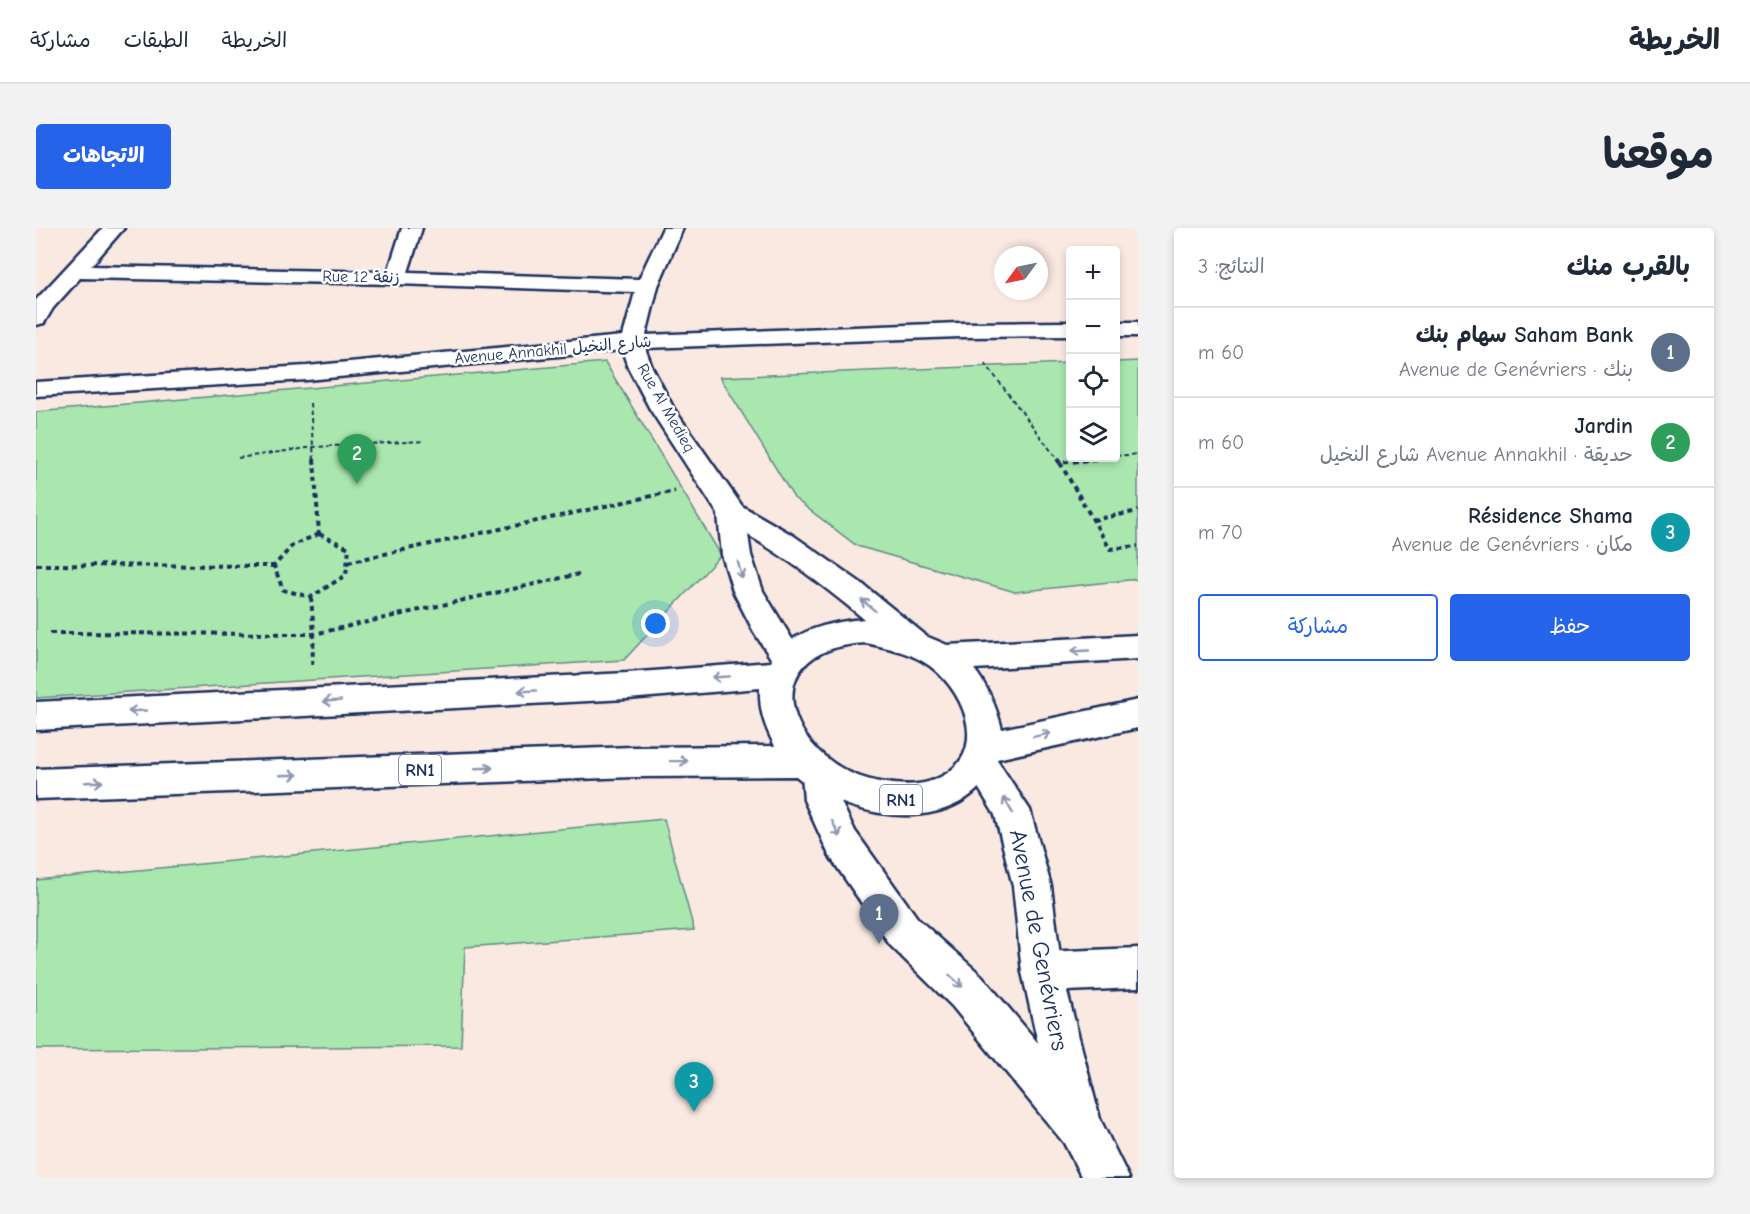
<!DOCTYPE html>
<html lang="ar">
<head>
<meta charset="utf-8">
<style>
  :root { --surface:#fff; --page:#f2f2f3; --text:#1f2937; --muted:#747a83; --line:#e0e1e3; --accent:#2563eb }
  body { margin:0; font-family:"Comic Neue","Playpen Sans Arabic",sans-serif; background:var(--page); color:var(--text); direction:rtl }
  .controls { position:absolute; right:18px; top:18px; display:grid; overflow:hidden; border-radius:6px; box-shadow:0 3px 9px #0003 }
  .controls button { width:54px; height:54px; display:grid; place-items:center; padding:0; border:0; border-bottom:2px solid var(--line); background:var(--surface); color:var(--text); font:30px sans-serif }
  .compass { position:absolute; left:958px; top:18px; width:54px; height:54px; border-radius:50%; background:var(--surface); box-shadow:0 3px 9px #0003; rotate:237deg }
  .you { position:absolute; left:620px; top:396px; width:21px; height:21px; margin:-15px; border:4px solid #fff; border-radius:50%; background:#1a73e8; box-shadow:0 0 0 9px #1a73e833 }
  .badge { display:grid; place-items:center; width:39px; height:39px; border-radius:50%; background:var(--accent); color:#fff; font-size:20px; font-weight:700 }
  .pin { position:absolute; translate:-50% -50px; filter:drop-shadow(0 2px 3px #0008) }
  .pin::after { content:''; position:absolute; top:32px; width:21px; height:18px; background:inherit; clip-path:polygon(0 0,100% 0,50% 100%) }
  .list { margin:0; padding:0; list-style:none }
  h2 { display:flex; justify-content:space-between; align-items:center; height:78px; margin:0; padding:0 24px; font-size:26px }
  h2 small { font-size:20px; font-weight:400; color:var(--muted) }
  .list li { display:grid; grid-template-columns:39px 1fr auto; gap:18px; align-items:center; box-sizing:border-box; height:90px; padding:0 24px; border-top:2px solid var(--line) }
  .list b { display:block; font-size:22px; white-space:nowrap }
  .list p { margin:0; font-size:20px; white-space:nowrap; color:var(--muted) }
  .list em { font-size:20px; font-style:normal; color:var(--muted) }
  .actions { display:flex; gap:12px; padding:18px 24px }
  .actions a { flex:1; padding:14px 0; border:2px solid var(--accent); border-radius:6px; text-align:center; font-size:21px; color:var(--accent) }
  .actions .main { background:var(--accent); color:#fff }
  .icon { flex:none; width:33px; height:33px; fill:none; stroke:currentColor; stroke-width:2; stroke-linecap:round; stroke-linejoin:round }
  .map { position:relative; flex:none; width:1102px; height:950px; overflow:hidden; direction:ltr; border-radius:6px }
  header { display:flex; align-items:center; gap:36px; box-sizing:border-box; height:84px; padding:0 30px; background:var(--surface); border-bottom:2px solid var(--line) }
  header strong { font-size:28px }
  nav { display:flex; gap:33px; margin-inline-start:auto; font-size:21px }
  .intro { display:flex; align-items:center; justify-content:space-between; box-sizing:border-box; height:144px; padding:0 36px }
  h1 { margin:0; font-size:42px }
  .button { padding:15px 27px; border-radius:6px; background:var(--accent); color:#fff; font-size:21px; font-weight:700 }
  main { display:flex; gap:36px; padding:0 36px }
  aside { flex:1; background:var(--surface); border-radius:6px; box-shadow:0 3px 9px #0003 }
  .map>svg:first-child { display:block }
</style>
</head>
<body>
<header>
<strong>الخريطة</strong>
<nav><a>الخريطة</a><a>الطبقات</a><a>مشاركة</a></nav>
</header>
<div class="intro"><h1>موقعنا</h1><a class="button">الاتجاهات</a></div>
<main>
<aside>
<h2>بالقرب منك<small>النتائج: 3</small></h2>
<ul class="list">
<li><span class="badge" style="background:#5c6f8a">1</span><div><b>Saham Bank سهام بنك</b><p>بنك · Avenue de Genévriers</p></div><em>60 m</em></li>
<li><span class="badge" style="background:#2e9e5b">2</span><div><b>Jardin</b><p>حديقة · Avenue Annakhil شارع النخيل</p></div><em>60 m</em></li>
<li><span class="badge" style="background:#0f9aa8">3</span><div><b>Résidence Shama</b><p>مكان · Avenue de Genévriers</p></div><em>70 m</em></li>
</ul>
<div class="actions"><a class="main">حفظ</a><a>مشاركة</a></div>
</aside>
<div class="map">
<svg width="1102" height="950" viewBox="0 0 1102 950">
  <rect width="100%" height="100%" fill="#f9e9e1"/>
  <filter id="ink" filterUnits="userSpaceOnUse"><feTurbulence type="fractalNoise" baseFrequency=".0167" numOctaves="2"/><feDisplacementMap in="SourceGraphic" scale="12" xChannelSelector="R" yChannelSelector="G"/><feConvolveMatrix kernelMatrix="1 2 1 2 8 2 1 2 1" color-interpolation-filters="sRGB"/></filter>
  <g filter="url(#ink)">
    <g fill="#a9e7ae" stroke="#628b86" stroke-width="1.5">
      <path d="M 1102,133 L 1102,351 L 979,364 L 821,318 L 758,270 L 684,149 L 1034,135 L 1034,230 L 1080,230 L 1080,134 Z"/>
      <path d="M 569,134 L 685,327 L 588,432 L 0,470 L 0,184 Z"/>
      <path d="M 628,591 L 658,702 L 429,719 L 425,818 L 0,821 L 0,652 Z"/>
    </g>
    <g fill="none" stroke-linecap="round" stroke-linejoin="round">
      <g stroke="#1b2f5e" stroke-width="5">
        <g id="street">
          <path d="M 67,0 L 88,0 L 55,38 L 352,44 L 366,0 L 386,0 L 372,44 L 603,51 L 627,0 L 647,0 L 622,58 L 610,107 L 924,95 L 1034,94 L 1034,108 L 924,109 L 609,120 L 616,139 L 638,181 L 706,278 L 758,308 L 825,355 L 888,406 L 893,414 L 888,422 L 877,426 L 866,422 C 816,381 767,339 712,307 L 715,327 L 727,363 L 768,431 L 763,440 L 752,443 L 741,440 L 718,404 L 697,363 L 686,327 L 682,286 L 614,181 L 592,139 L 586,122 L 271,152 L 0,168 L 0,154 L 271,138 L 587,108 L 599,64 L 360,56 L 44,50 L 17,80 L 8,95 L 0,97 L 0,72 Z"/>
          <rect x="1080" y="94" width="22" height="14"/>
          <path d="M 1102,720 L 1102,760 L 1006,764 L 992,758 L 986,744 L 992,730 L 1006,724 Z"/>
        </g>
      </g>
      <g stroke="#1b2f5e" stroke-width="5">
        <path id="secondary" d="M 943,518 L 955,523 L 994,582 L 1015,658 L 1026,744 L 1064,891 L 1093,950 L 1046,950 L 1028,915 L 916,778 L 854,717 L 793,627 L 768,572 L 766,546 L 771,535 L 783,531 L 795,535 L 800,546 L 804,572 L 819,603 L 882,691 L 946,748 L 1002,815 L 986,744 L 977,658 L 959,587 L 926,533 L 931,523 Z"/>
      </g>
      <g stroke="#1b2f5e" stroke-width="5">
        <path id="highway" d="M 830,391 L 880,404 L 911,417 L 1102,407 L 1102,431 L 938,441 C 952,459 960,478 966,501 L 1102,472 L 1102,500 L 961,531 C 929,612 815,594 760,548 L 597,549 L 0,571 L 0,541 L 597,519 L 739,518 C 729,499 723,483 724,460 L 591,471 L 0,502 L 0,474 L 591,445 L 735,434 C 752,402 798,393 830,391 ZM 830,415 C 852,420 875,424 894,438 C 933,467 955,533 895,553 C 881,558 864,557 850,555 C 754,543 708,421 830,415 Z"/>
      </g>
      <g stroke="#1b2f5e" stroke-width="2" stroke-dasharray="4.5 3" stroke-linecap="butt">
        <path d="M 949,135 L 1022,232"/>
        <path d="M 274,175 L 278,232"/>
        <path d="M 1080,228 L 1102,226"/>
        <path d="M 202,230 L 278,219 L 388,213"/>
        <path d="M 1048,232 L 1071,230"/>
      </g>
      <g stroke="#1b2f5e" stroke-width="4" stroke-dasharray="5 4" stroke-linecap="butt">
        <path d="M 278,231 L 283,306"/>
        <path d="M 1021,231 L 1024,235 L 1062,231"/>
        <path d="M 1024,235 L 1074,321 L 1102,318"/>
        <path d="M 1057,292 L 1102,283"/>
        <path d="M 283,306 L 313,320 L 310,347 L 275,369 L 247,362 L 238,338 L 257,317 Z"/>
        <path d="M 312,334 L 639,263"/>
        <path d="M 0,337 L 238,338"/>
        <path d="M 275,369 L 278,406 L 276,437"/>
        <path d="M 14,405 L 278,406 L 543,346"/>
      </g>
      <use href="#street" fill="#fff" fill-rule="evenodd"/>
      <use href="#secondary" fill="#fff" fill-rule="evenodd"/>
      <use href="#highway" fill="#fff" fill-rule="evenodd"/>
    </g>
    <defs><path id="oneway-shaft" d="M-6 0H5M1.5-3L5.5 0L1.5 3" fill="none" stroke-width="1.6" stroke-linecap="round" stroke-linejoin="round" transform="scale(1.5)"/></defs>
    <g stroke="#8d97ae">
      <use href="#oneway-shaft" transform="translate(704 342) rotate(75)"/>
      <use href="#oneway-shaft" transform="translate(832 377) rotate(-141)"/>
      <use href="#oneway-shaft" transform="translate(1044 423) rotate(177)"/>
      <use href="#oneway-shaft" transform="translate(685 449) rotate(176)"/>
      <use href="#oneway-shaft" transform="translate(491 463) rotate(177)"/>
      <use href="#oneway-shaft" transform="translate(296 473) rotate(177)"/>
      <use href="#oneway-shaft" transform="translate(101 483) rotate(177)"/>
      <use href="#oneway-shaft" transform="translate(1006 507) rotate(-12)"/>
      <use href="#oneway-shaft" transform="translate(643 533) rotate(-1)"/>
      <use href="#oneway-shaft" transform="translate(448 540) rotate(-2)"/>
      <use href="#oneway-shaft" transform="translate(253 547) rotate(-2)"/>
      <use href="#oneway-shaft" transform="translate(58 554) rotate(-2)"/>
      <use href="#oneway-shaft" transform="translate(972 577) rotate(-120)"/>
      <use href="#oneway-shaft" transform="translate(800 601) rotate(64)"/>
      <use href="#oneway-shaft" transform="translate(920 753) rotate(43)"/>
    </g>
  </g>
  <g text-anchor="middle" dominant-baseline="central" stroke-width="5" stroke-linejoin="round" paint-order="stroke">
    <g font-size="16" fill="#1b2f5e" stroke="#fff">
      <text transform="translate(325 49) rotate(1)">Rue 12 زنقة</text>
      <text transform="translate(517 122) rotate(-5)">Avenue Annakhil شارع النخيل</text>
      <text transform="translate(630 180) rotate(60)">Rue Al Medieq</text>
    </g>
    <g fill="#fff" stroke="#5f6d8e" stroke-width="1.5">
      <rect x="363" y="527" width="42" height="30" rx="4.5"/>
      <rect x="844" y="557" width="42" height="30" rx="4.5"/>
    </g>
    <g font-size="18" font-weight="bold" fill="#1b2f5e">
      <text x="384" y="542">RN1</text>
      <text x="865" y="572">RN1</text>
    </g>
    <g font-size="24" fill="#1b2f5e" stroke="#fff">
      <text transform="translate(1003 712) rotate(79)">Avenue de Genévriers</text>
    </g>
  </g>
</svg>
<div class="controls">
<button>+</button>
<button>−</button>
<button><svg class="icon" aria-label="locate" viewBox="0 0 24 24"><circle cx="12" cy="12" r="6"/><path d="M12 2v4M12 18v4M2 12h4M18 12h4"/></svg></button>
<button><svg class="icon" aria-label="layers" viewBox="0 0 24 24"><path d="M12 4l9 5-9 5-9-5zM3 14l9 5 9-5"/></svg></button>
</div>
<svg class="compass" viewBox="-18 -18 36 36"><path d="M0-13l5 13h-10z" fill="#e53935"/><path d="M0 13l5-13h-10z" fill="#747a83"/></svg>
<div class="you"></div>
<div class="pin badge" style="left:843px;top:716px;background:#5c6f8a">1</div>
<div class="pin badge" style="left:321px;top:256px;background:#2e9e5b">2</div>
<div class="pin badge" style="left:658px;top:884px;background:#0f9aa8">3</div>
</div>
</main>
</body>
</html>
